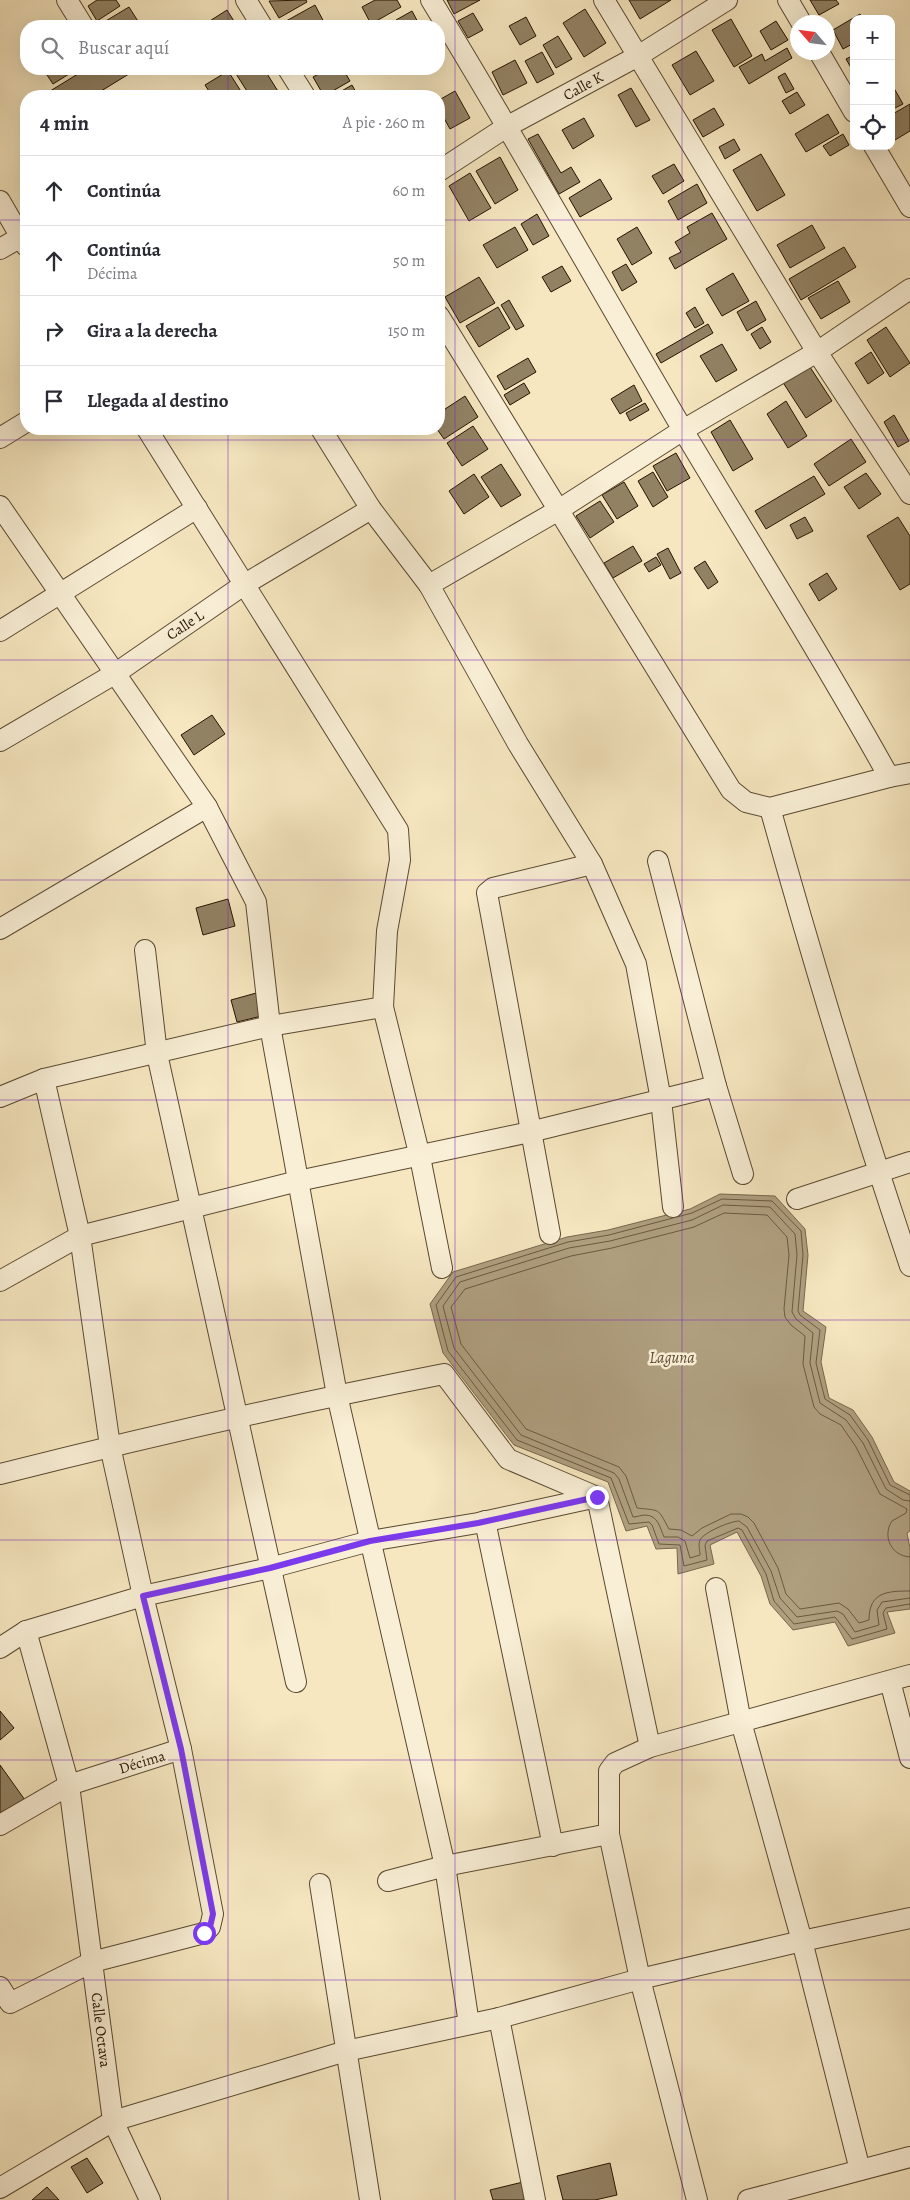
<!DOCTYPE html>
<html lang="es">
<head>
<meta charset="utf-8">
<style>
  :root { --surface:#fff; --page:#f2f2f3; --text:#2b2b33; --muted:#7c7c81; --line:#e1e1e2 }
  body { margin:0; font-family:Alegreya,serif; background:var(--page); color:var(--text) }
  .controls { position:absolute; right:15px; top:15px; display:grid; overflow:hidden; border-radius:10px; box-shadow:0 5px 20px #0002 }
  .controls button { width:45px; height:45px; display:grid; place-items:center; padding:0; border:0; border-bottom:1px solid var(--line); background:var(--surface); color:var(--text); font:25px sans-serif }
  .compass { position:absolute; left:790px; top:15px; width:45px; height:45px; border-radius:50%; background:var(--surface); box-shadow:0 5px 20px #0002; rotate:298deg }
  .stop { position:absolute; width:15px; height:15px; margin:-11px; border:4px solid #7c3aed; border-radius:50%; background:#fff }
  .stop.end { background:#7c3aed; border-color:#fff; box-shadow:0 1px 5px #0008 }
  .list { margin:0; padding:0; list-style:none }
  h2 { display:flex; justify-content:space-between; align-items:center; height:65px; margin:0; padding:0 20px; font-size:21px }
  h2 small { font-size:16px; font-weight:400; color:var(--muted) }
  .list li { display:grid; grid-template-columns:32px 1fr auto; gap:15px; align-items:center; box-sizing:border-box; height:70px; padding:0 20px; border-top:1px solid var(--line) }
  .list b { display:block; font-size:19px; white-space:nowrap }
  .list p { margin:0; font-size:16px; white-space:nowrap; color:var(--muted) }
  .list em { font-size:16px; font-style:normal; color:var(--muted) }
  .icon { flex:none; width:28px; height:28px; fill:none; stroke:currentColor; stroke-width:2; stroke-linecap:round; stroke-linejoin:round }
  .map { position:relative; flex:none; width:910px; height:2200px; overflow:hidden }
  .search { position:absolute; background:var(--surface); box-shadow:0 5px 20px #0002; left:20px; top:20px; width:425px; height:55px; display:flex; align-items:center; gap:12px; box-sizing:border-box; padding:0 18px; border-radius:20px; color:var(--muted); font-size:19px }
  .panel { position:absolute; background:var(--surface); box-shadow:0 5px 20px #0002; left:20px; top:90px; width:425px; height:345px; border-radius:20px }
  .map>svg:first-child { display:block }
</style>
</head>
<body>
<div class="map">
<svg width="910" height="2200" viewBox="0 0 910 2200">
  <rect width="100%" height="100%" fill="#f6e7c0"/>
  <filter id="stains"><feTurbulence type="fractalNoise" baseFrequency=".004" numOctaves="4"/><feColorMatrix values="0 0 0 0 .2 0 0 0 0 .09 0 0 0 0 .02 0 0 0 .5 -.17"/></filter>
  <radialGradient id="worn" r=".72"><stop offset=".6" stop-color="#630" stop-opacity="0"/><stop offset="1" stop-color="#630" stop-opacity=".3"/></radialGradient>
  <path fill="#af9f7f" stroke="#78674c" d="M 720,1194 L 775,1196 L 805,1229 L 808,1255 L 803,1311 L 826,1327 L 821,1362 L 829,1398 L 853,1410 L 872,1437 L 894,1482 L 910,1491 L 910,1531 L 907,1533 L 910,1548 L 910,1609 L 887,1612 L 895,1633 L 848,1646 L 835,1622 L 793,1630 L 770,1604 L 761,1576 L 737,1532 L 710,1545 L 714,1564 L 678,1574 L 677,1548 L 656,1549 L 647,1526 L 626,1531 L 608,1482 L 514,1445 L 443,1353 L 430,1304 L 453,1272 L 567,1237 L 608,1230 L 690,1209 Z"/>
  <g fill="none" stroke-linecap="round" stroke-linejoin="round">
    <g stroke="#6a5a40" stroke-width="1">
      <path d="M 677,1217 L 692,1213 L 722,1199 L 772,1201 L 801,1231 L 803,1255 L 798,1311 L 800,1315 L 820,1330 L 816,1363 L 825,1399 L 850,1415 L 868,1440 L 890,1485 L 910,1495"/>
      <path d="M 673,1218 L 609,1235 L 568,1242 L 456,1277 L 436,1305 L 448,1351 L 517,1440 L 611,1478 L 629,1524 L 649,1522 L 652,1525 L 659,1544 L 680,1545 L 684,1566 L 707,1560 L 705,1545 L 707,1541 L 738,1528 L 742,1530 L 766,1574 L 774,1601 L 794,1624 L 835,1617 L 852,1639 L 887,1629 L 883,1613 L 886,1608 L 910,1604"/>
      <path d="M 910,1501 L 903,1500 L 886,1489 L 863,1443 L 846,1420 L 820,1403 L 810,1363 L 813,1333 L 796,1319 L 792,1312 L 797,1255 L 795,1234 L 770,1207 L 723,1205 L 692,1220 L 610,1241 L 569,1248 L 460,1282 L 443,1306 L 454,1348 L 521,1435 L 614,1473 L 619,1479 L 633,1517 C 637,1517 641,1515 645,1515 C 658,1515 660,1528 664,1537 L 678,1537 L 685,1541 L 690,1558 L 700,1555 C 700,1550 698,1545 700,1540 C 704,1532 731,1521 739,1521 L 747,1527 L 771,1571 L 780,1598 L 797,1617 L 837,1611 L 843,1614 L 855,1632 L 879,1625 L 877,1610 L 882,1602 L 910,1598"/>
      <path d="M 910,1557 C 891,1556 882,1536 892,1521 L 906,1513 L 907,1509 L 880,1494 L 856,1447 L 841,1425 L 820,1414 L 814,1407 L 803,1364 L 805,1336 L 791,1325 L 785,1317 L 784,1309 L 789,1255 L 787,1237 L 767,1215 L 724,1213 L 694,1227 L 612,1248 L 571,1256 L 465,1289 L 451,1307 L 461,1344 L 526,1429 L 619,1467 L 626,1476 L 637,1508 C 661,1511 657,1507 669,1529 L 681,1530 L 692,1536 L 702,1528 L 731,1514 L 741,1514 L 748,1517 L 754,1523 L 778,1568 L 786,1594 L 800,1609 L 839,1603 L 848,1609 L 859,1623 L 869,1620 C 869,1592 887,1591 910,1591"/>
    </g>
  </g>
  <g fill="#928264" stroke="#261400">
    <path d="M 97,0 L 116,0 L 120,6 L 97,21 L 88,6 Z"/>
    <path d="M 306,0 L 307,2 L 279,18 L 269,1 Z"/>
    <path d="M 375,0 L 397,0 L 401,7 L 371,24 L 362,7 Z"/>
    <path d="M 447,0 L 480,0 L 454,14 Z"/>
    <path d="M 629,0 L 671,0 L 640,19 Z"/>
    <path d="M 810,0 L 836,0 L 839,4 L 819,15 Z"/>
    <path d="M 315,5 L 326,26 L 277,26 Z"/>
    <path d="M 129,7 L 141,26 L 99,26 L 99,25 Z"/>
    <path d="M 585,9 L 606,43 L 584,57 L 563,23 Z"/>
    <path d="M 227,10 L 237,26 L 206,26 L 205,24 Z"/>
    <path d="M 412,11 L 420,26 L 399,26 L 396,20 Z"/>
    <path d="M 473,13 L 483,30 L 468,38 L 458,21 Z"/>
    <path d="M 860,14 L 863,19 L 854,19 L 854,43 L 843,49 L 833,30 Z"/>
    <path d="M 526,17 L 536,36 L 520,45 L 509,26 Z"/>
    <path d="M 731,19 L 752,56 L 734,67 L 712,30 Z"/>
    <path d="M 776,21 L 788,40 L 771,50 L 760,31 Z"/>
    <path d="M 558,36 L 572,59 L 556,68 L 543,45 Z"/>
    <path d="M 787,48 L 792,58 L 749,84 L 739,67 L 762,54 L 765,61 Z"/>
    <path d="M 696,51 L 714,81 L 690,95 L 672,65 Z"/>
    <path d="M 542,52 L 554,74 L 537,83 L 525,61 Z"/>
    <path d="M 854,55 L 854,73 L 846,59 Z"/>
    <path d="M 515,60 L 527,83 L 503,95 L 492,72 Z"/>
    <path d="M 43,69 L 77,69 L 53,84 Z"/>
    <path d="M 86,69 L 137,69 L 93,96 L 42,96 Z"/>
    <path d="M 233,69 L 264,69 L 281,96 L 250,96 Z"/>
    <path d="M 328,69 L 343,69 L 350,81 L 324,96 L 313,77 Z"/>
    <path d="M 228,71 L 244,96 L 212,96 L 205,85 Z"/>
    <path d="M 785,73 L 794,89 L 786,93 L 778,77 Z"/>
    <path d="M 891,83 L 903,104 L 891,110 Z"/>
    <path d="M 352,85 L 358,96 L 333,96 Z"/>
    <path d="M 631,88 L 650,120 L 636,127 L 618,95 Z"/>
    <path d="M 455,91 L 470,118 L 450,129 L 439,109 L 439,100 Z"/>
    <path d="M 797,92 L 805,105 L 790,114 L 782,101 Z"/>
    <path d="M 910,104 L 910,131 L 895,140 L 891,134 L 891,115 Z"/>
    <path d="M 714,108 L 724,125 L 703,137 L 693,120 Z"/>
    <path d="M 828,114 L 839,133 L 806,152 L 795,134 Z"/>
    <path d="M 584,118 L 594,136 L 573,149 L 562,130 Z"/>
    <path d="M 538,134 L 561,173 L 571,167 L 580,182 L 559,194 L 528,139 Z"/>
    <path d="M 843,134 L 849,145 L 830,156 L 823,146 Z"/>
    <path d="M 734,139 L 740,150 L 725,159 L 719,147 Z"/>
    <path d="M 761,154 L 785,195 L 757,211 L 733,170 Z"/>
    <path d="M 500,157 L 518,190 L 495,204 L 476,171 Z"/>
    <path d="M 674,164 L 684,181 L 663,194 L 652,176 Z"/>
    <path d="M 470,173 L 491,208 L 469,221 L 449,186 Z"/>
    <path d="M 600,179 L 612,199 L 580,217 L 569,198 Z"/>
    <path d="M 697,184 L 707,203 L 678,220 L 668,201 Z"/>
    <path d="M 712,213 L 727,239 L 675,269 L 669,258 L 681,252 L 675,242 L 690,233 L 687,227 Z"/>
    <path d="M 537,214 L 549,236 L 533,245 L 521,224 Z"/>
    <path d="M 812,225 L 825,248 L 790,268 L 777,245 Z"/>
    <path d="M 515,227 L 528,250 L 497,268 L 483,245 Z"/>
    <path d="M 637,227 L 652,253 L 632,265 L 617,239 Z"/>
    <path d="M 844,247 L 856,267 L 801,300 L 789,279 Z"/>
    <path d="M 626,264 L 637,282 L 622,291 L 612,272 Z"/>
    <path d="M 562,266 L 571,281 L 551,292 L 542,277 Z"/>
    <path d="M 733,273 L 749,301 L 722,316 L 706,289 Z"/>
    <path d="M 479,277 L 495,303 L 460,323 L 445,297 Z"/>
    <path d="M 838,281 L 850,302 L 821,319 L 808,298 Z"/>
    <path d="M 509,300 L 524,326 L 516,330 L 501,305 Z"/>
    <path d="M 756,301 L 766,320 L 747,331 L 737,312 Z"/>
    <path d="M 498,307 L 510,328 L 479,347 L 466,326 Z"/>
    <path d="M 695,307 L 704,323 L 695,328 L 686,313 Z"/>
    <path d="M 708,324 L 713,333 L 661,363 L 656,354 Z"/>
    <path d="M 762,327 L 771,342 L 760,349 L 751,334 Z"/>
    <path d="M 886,327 L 910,363 L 890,377 L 867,340 Z"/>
    <path d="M 722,344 L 737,370 L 716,382 L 700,356 Z"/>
    <path d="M 871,352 L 884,373 L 868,384 L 855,363 Z"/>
    <path d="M 528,358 L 536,372 L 505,390 L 497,376 Z"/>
    <path d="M 808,364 L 832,401 L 806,418 L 782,381 Z"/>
    <path d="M 524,383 L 530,393 L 510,405 L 504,395 Z"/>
    <path d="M 634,385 L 642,401 L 620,414 L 611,399 Z"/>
    <path d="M 465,396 L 478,417 L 444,439 L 437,429 L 439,429 L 439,413 Z"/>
    <path d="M 786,401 L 807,436 L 788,448 L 767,414 Z"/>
    <path d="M 645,403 L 649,410 L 630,421 L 626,413 Z"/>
    <path d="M 894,415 L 909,441 L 898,447 L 884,422 Z"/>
    <path d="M 730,420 L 753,459 L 733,471 L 711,432 Z"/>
    <path d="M 473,426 L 488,449 L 462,466 L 447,443 Z"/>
    <path d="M 851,439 L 866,462 L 829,486 L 814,464 Z"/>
    <path d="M 676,453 L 690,478 L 667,491 L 653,466 Z"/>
    <path d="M 501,464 L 521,495 L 501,507 L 481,477 Z"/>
    <path d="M 653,472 L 668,497 L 653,507 L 638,481 Z"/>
    <path d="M 866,473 L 881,494 L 859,509 L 844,487 Z"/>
    <path d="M 474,474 L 489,497 L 464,514 L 449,491 Z"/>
    <path d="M 814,476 L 825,494 L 766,529 L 755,511 Z"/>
    <path d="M 624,482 L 638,506 L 617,519 L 602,495 Z"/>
    <path d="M 600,501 L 614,522 L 590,538 L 576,516 Z"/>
    <path d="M 805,517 L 813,531 L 797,539 L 790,525 Z"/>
    <path d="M 898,517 L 910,536 L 910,584 L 900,590 L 867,536 Z"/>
    <path d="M 633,546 L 642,561 L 613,578 L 604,563 Z"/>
    <path d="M 668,548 L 681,573 L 670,579 L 657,554 Z"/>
    <path d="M 656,557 L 661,565 L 649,572 L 644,564 Z"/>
    <path d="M 705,561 L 718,582 L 708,589 L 694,568 Z"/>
    <path d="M 827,573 L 837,589 L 819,601 L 809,584 Z"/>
    <path d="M 212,715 L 225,734 L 194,755 L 181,735 Z"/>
    <path d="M 228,899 L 235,926 L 203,935 L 196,908 Z"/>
    <path d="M 260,992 L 266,1015 L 237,1022 L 231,1000 Z"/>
    <path d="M 0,1711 L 14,1728 L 0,1740 Z"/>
    <path d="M 0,1765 L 25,1800 L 0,1818 Z"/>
    <path d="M 87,2158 L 103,2183 L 87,2193 L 71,2167 Z"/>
    <path d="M 610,2163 L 617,2195 L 595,2200 L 563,2200 L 557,2176 Z"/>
    <path d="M 523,2182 L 527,2200 L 493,2200 L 490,2190 Z"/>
    <path d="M 47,2187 L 59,2200 L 32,2200 Z"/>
  </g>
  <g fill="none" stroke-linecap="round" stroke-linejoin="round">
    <g stroke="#5a4930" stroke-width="22">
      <g id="minor">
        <path d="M 67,0 L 83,26"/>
        <path d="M 246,0 L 262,26"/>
        <path d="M 431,0 C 518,142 599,287 683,430 C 752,546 824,659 889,777 L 770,808 L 746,802 L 731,790 L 439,316"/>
        <path d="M 604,0 L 817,352 L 910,494"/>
        <path d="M 788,0 L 801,22"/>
        <path d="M 819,52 L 854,112"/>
        <path d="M 288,69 L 305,96"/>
        <path d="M 874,146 L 910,207"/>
        <path d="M 439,171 L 508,126 L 638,56 L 727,0"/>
        <path d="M 0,201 L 26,246"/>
        <path d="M 0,249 L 21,237"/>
        <path d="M 321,429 L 371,509 L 429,585 L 518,744 L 592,864 L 636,964 L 661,1100 L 673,1207"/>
        <path d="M 0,438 L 26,422"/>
        <path d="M 0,506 L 207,807 L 256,902 L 270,1026 L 337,1395 L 445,1866 L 469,2024"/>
        <path d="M 429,585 L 557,511 L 683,430 L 817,352 L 910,289"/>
        <path d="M 0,631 L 197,508"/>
        <path d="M 0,741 L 116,673 L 245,584 L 371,509"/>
        <path d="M 889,777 L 910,773"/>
        <path d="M 770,808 C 813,962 859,1115 910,1266"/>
        <path d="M 658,861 L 716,1086 L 743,1174"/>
        <path d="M 0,929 L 207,807"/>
        <path d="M 145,950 L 157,1054 L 296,1682"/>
        <path d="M 383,1007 L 420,1157 L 442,1268"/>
        <path d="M 0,1097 L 44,1079 L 270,1026 L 383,1007 L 387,931 L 400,860 L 398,830 L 147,429"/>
        <path d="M 797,1199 L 910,1162"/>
        <path d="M 550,1234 L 487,893 L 493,888 L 592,864"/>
        <path d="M 0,1281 L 80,1236 L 298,1181 L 530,1132 L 716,1086"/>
        <path d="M 0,1474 C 147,1437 295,1403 444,1374 L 508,1459 L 597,1497"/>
        <path d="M 597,1497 L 650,1747"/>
        <path d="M 485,1521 L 553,1846"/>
        <path d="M 716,1588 L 741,1722 L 802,1941 L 860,2170"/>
        <path d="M 26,1631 L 69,1785 L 92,1962 L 204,1933 L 210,1927 L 213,1914 L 181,1749 L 143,1596 L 110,1446 L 80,1236 L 44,1079"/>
        <path d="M 0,1648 L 26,1631 L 143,1596 L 270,1568 L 370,1541 L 478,1523 L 597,1497"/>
        <path d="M 890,1681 L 910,1758"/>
        <path d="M 0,1825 L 69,1785 L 181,1749"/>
        <path d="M 388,1881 L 445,1866 L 609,1834"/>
        <path d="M 320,1884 L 370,2200"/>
        <path d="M 0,1987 L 10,2003 L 92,1962 L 113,2121 L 150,2200"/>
        <path d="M 499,2018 L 535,2200"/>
        <path d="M 0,2188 L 113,2121 L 346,2051 L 499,2018 L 640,1979 L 802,1941 L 910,1918"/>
        <path d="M 697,2200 L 640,1979 L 609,1834 L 609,1771 L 615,1763 L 650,1747 L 910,1675"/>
        <path d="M 748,2200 L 910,2157"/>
      </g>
    </g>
    <use href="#minor" stroke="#f9efd6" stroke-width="20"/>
  </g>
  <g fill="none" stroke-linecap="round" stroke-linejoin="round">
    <path stroke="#7c3aed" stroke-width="6" d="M 204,1933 L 210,1927 L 213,1914 L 181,1749 L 143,1596 L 270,1568 L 370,1541 L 478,1523 L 597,1497"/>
  </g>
  <path fill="none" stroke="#7b2cbf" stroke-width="1" stroke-opacity="0.55" d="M 228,0 L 228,26M 455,0 L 455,2200M 682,0 L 682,2200M 228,69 L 228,96M 0,220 L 26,220M 439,220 L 910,220M 228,429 L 228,2200M 0,440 L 910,440M 0,660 L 910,660M 0,880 L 910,880M 0,1100 L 910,1100M 0,1320 L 910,1320M 0,1540 L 910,1540M 0,1760 L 910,1760M 0,1980 L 910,1980"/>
  <g text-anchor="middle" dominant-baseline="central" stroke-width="5" stroke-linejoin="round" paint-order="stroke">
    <g font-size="15" fill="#261400" stroke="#f9efd6">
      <text transform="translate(583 86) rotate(-29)">Calle K</text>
      <text transform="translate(185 625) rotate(-34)">Calle L</text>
      <text transform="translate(142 1762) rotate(-17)">Décima</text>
      <text transform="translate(101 2030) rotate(83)">Calle Octava</text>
    </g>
    <g font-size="16" font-style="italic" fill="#5d4c33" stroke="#f9efd6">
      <text x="672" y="1358">Laguna</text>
    </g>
  </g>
  <rect width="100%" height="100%" filter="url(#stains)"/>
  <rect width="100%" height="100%" fill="url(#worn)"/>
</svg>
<div class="controls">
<button>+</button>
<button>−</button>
<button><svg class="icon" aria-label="locate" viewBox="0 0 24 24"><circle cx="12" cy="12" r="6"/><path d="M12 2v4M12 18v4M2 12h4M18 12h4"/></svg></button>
</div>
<svg class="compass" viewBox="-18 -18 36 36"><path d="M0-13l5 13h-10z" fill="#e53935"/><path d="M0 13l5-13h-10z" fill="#7c7c81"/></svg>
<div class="stop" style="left:204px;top:1933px"></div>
<div class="stop end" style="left:597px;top:1497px"></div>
<div class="search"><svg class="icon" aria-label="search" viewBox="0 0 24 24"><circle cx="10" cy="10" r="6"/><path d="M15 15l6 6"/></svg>Buscar aquí</div>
<section class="panel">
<h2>4 min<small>A pie · 260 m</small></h2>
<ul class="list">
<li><svg class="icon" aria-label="ahead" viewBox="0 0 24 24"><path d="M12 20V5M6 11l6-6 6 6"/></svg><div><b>Continúa</b></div><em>60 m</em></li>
<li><svg class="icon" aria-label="ahead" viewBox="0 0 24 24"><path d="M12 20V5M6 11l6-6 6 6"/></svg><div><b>Continúa</b><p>Décima</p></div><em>50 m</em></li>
<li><svg class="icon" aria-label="right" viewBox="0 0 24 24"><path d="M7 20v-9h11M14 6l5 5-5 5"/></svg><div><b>Gira a la derecha</b></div><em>150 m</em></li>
<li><svg class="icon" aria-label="arrive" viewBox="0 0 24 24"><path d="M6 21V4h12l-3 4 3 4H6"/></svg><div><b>Llegada al destino</b></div></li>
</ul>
</section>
</div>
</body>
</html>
